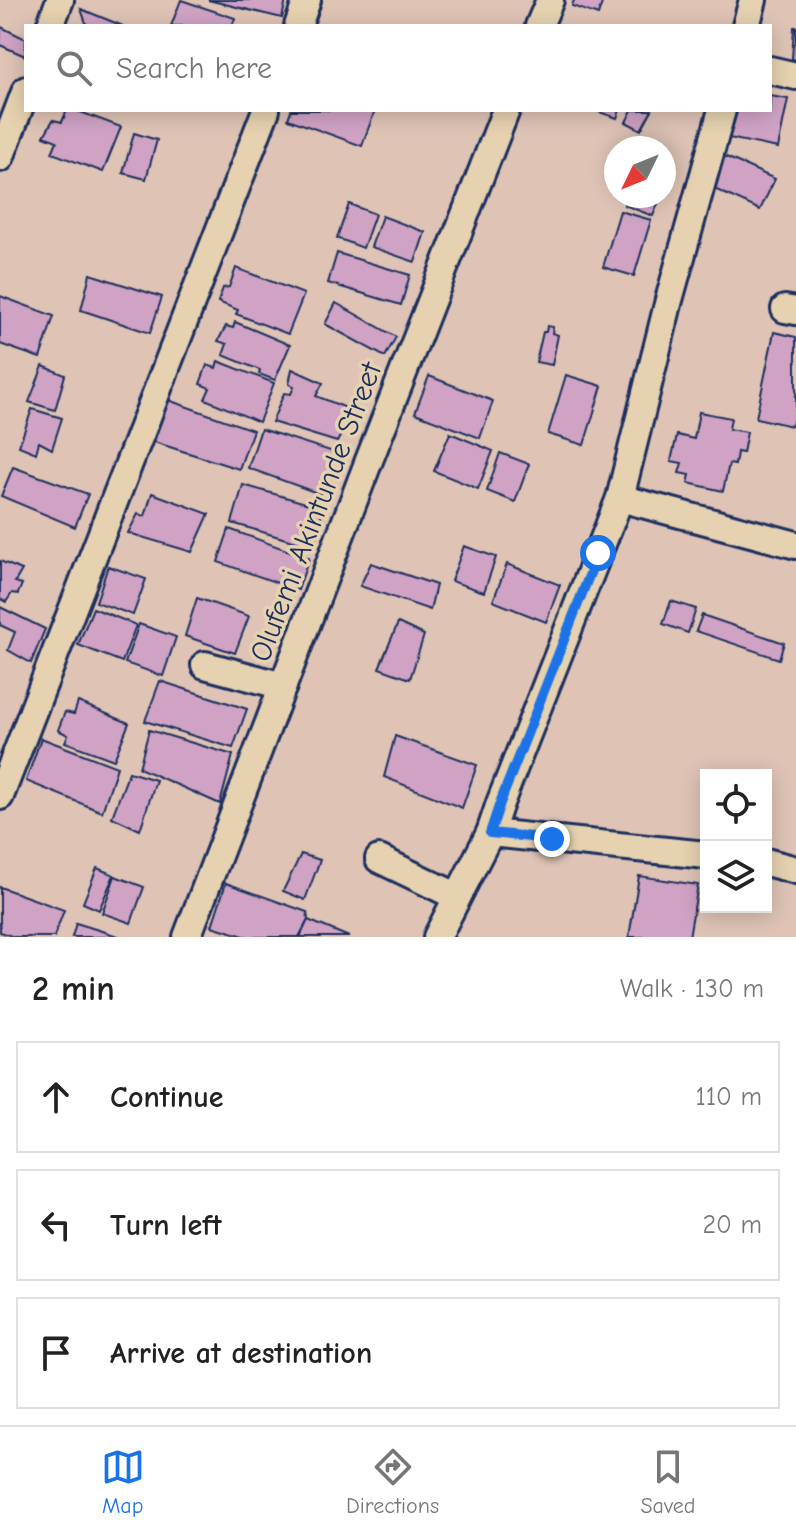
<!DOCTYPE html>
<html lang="en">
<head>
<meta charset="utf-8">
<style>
  :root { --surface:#fff; --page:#f2f2f2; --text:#222; --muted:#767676; --line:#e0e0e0; --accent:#1a73e8 }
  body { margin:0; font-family:"Comic Neue",sans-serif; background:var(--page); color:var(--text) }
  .controls { position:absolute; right:24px; bottom:24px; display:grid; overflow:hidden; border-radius:0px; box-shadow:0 4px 20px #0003 }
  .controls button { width:72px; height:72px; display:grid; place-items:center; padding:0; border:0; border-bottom:2px solid var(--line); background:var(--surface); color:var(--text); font:40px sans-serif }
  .compass { position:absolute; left:604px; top:136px; width:72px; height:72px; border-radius:50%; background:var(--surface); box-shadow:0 4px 20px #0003; rotate:227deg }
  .stop { position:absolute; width:24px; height:24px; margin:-18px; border:6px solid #1a73e8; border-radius:50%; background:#fff }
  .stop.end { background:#1a73e8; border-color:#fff; box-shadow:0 2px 8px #0008 }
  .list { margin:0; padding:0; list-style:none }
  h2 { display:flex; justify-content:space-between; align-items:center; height:104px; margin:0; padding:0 32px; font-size:34px }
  h2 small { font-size:26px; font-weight:400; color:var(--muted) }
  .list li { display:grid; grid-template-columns:52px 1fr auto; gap:24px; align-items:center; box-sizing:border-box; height:112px; margin:0 16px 16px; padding:0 16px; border:2px solid var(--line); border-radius:0px }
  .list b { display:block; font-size:30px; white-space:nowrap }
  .list em { font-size:26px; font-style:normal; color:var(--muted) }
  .icon { flex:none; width:44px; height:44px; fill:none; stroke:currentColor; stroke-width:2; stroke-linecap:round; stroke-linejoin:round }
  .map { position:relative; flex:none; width:796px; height:937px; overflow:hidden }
  .search { position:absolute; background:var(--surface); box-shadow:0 4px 20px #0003; left:24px; right:24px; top:24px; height:88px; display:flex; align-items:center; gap:20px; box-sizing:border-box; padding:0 28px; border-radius:0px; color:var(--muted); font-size:30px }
  .sheet { height:488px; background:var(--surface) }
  nav { display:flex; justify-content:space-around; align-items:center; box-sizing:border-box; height:112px; border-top:2px solid var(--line); background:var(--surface); font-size:22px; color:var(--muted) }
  nav a { display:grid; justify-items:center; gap:4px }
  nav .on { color:var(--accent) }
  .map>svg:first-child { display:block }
</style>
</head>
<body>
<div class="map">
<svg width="796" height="937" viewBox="0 0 796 937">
  <rect width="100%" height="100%" fill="#dfc4b6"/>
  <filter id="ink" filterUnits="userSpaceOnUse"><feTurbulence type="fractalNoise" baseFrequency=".0125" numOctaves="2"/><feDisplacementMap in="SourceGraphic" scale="16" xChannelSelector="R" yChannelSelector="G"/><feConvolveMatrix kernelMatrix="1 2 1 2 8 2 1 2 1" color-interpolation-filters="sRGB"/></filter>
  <g filter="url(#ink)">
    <g fill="#d0a3c5" stroke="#1b2f5e" stroke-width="2">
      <path d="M 181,0 L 235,18 L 232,26 L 171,26 Z"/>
      <path d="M 208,0 L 286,0 L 282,18 Z"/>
      <path d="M 574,0 L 603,0 L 598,15 L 572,6 Z"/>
      <path d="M 81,9 L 123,26 L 87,26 Z"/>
      <path d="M 1,27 L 26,39 L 25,56 L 0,45 Z"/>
      <path d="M 794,27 L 796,27 L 796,60 L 792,59 Z"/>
      <path d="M 770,96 L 788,99 L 778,148 L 729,138 L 735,110 L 770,110 Z"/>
      <path d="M 67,110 L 75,110 L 121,127 L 103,172 L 52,153 L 57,141 L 44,136 L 53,120 L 62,122 Z"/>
      <path d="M 291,110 L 375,110 L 362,146 L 288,119 Z"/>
      <path d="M 600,110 L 620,110 L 617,118 L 599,112 Z"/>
      <path d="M 632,110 L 652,110 L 641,130 L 626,122 Z"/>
      <path d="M 134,133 L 157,140 L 146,179 L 123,173 Z"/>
      <path d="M 724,156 L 775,179 L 760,210 L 710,187 Z"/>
      <path d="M 664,166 L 671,169 L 664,188 Z"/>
      <path d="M 628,196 L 661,196 L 653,216 L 624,205 Z"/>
      <path d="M 349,204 L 375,214 L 363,248 L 337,238 Z"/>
      <path d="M 620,211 L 651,220 L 634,276 L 603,267 Z"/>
      <path d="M 382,216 L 425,232 L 415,262 L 371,247 Z"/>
      <path d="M 337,253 L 410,275 L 401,305 L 328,283 Z"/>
      <path d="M 236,268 L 304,294 L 288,334 L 236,314 L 238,310 L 218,302 L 223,288 L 229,287 Z"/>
      <path d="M 90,274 L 162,297 L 150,333 L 81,310 Z"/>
      <path d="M 0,296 L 54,316 L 40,358 L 0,344 Z"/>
      <path d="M 336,303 L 396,337 L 385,357 L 325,324 Z"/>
      <path d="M 235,322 L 290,345 L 275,380 L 259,374 L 260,370 L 223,355 L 227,344 L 218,341 L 226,326 L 233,328 Z"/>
      <path d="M 547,326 L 553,327 L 552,333 L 558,335 L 552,365 L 536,362 L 543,332 L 546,332 Z"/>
      <path d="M 774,332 L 796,337 L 796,408 L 792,426 L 756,418 Z"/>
      <path d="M 218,361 L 274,383 L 259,422 L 205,399 L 210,388 L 200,384 L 207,365 L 216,368 Z"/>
      <path d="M 43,366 L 65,375 L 55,410 L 29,402 Z"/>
      <path d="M 292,369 L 323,383 L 316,396 L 354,411 L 337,442 L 272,422 L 284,393 L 291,394 L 294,387 L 289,384 Z"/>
      <path d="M 566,375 L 602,386 L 584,445 L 548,434 Z"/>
      <path d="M 429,376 L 493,401 L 480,438 L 415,413 Z"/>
      <path d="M 168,400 L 253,430 L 239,469 L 154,442 Z"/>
      <path d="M 32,409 L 62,418 L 52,449 L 39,442 L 36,453 L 19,446 Z"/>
      <path d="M 699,412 L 731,418 L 729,429 L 747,432 L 743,453 L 737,452 L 735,465 L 729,464 L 723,491 L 688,483 L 690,475 L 679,473 L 682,463 L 671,461 L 677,435 L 694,439 Z"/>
      <path d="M 261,429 L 337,453 L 320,494 L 248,468 Z"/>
      <path d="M 450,433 L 493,451 L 478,489 L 434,471 Z"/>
      <path d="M 500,453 L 529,464 L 515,502 L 487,491 Z"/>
      <path d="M 13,467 L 88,494 L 75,527 L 1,496 Z"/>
      <path d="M 243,485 L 323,508 L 313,547 L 232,523 Z"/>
      <path d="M 152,493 L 209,514 L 192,552 L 128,533 L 138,514 L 145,516 Z"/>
      <path d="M 229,529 L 309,558 L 298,590 L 218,562 Z"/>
      <path d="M 464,546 L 496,557 L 484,592 L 451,581 Z"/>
      <path d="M 0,561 L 22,570 L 15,582 L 22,584 L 18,594 L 12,593 L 6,602 L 0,599 Z"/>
      <path d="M 371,563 L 436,585 L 430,610 L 360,586 Z"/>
      <path d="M 507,564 L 560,585 L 546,622 L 493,601 Z"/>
      <path d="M 108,566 L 146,579 L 133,615 L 96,602 Z"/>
      <path d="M 197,598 L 249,616 L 235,653 L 185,636 Z"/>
      <path d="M 671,601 L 696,609 L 688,633 L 663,624 Z"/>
      <path d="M 0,607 L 45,629 L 31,663 L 8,650 L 15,632 L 0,625 Z"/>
      <path d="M 93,608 L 136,625 L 122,662 L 78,645 Z"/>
      <path d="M 702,615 L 784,643 L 779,659 L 696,631 Z"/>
      <path d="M 398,623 L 424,635 L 410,679 L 379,668 Z"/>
      <path d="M 139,624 L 176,637 L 163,676 L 125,663 Z"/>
      <path d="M 160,681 L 247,709 L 233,748 L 145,721 Z"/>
      <path d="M 78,702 L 129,723 L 114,760 L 65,742 L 68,735 L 58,730 L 65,712 L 74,714 Z"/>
      <path d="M 149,730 L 233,755 L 220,804 L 139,768 Z"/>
      <path d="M 395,736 L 477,765 L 462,808 L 384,777 Z"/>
      <path d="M 41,738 L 117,767 L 102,812 L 26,781 Z"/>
      <path d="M 129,772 L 156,780 L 140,830 L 112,817 Z"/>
      <path d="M 301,854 L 320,860 L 305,900 L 283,891 Z"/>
      <path d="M 97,868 L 114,875 L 99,910 L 83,903 Z"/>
      <path d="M 115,876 L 144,887 L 131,923 L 102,913 Z"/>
      <path d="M 639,876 L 698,885 L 689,937 L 629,937 Z"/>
      <path d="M 226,883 L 307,912 L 308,920 L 299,937 L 247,937 L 212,926 Z"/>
      <path d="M 0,887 L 64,910 L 54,937 L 14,937 L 0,932 Z"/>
      <path d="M 308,920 L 349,937 L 300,937 Z"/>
      <path d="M 76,923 L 121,937 L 72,937 Z"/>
    </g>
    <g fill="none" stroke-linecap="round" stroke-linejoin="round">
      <g stroke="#1b2f5e" stroke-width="32">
        <g id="minor">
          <path d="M 50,26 L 60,0"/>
          <path d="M 298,26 L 307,0"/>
          <path d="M 539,26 L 550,0"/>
          <path d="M 746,26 L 753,0"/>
          <path d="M 770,70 L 796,76"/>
          <path d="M 0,158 L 26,90"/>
          <path d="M 785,309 L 796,311"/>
          <path d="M 620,498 L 796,545"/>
          <path d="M 205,665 L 283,686"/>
          <path d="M 0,796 L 266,110"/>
          <path d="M 490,833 L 706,855"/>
          <path d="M 379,859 L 456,896"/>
          <path d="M 766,862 L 796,870"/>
          <path d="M 187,937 L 368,463 L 506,110"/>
          <path d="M 437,937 L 490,833 L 500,803 L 620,498 L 669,300 L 722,110"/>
        </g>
      </g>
      <use href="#minor" stroke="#e6d2b0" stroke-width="26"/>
    </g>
  </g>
  <g fill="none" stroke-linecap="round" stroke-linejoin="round" filter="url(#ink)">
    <path stroke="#1a73e8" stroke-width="10" d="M 552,839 L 490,833 L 500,803 L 598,553"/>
  </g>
  <g text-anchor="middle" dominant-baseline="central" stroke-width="7" stroke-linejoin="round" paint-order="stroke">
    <g font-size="30" fill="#1b2f5e" stroke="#e6d2b0">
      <text transform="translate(316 512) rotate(-69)">Olufemi Akintunde Street</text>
    </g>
  </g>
</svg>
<div class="controls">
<button><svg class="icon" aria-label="locate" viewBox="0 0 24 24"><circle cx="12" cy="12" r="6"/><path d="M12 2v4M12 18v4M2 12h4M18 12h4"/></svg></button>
<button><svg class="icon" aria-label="layers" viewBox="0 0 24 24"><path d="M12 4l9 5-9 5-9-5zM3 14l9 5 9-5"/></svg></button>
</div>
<svg class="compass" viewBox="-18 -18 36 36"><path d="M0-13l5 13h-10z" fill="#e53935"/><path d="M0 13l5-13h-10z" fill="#767676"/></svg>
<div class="stop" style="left:598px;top:553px"></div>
<div class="stop end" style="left:552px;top:839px"></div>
<div class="search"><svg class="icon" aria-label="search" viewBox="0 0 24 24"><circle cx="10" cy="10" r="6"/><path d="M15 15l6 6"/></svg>Search here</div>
</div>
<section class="sheet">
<h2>2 min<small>Walk · 130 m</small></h2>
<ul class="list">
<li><svg class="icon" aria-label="ahead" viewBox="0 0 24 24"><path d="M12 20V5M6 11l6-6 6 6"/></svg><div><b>Continue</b></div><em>110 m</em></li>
<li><svg class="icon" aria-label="left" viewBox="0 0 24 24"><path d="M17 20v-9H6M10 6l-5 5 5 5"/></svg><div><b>Turn left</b></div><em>20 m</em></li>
<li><svg class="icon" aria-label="arrive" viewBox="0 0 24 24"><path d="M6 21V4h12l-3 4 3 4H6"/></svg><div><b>Arrive at destination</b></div></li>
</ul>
</section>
<nav>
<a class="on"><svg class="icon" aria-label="map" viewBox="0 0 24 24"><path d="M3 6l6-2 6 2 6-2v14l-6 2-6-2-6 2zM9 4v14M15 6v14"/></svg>Map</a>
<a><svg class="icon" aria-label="directions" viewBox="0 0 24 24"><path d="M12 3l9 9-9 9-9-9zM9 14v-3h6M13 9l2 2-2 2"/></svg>Directions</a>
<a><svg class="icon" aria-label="saved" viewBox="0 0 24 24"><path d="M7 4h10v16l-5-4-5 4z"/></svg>Saved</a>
</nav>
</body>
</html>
